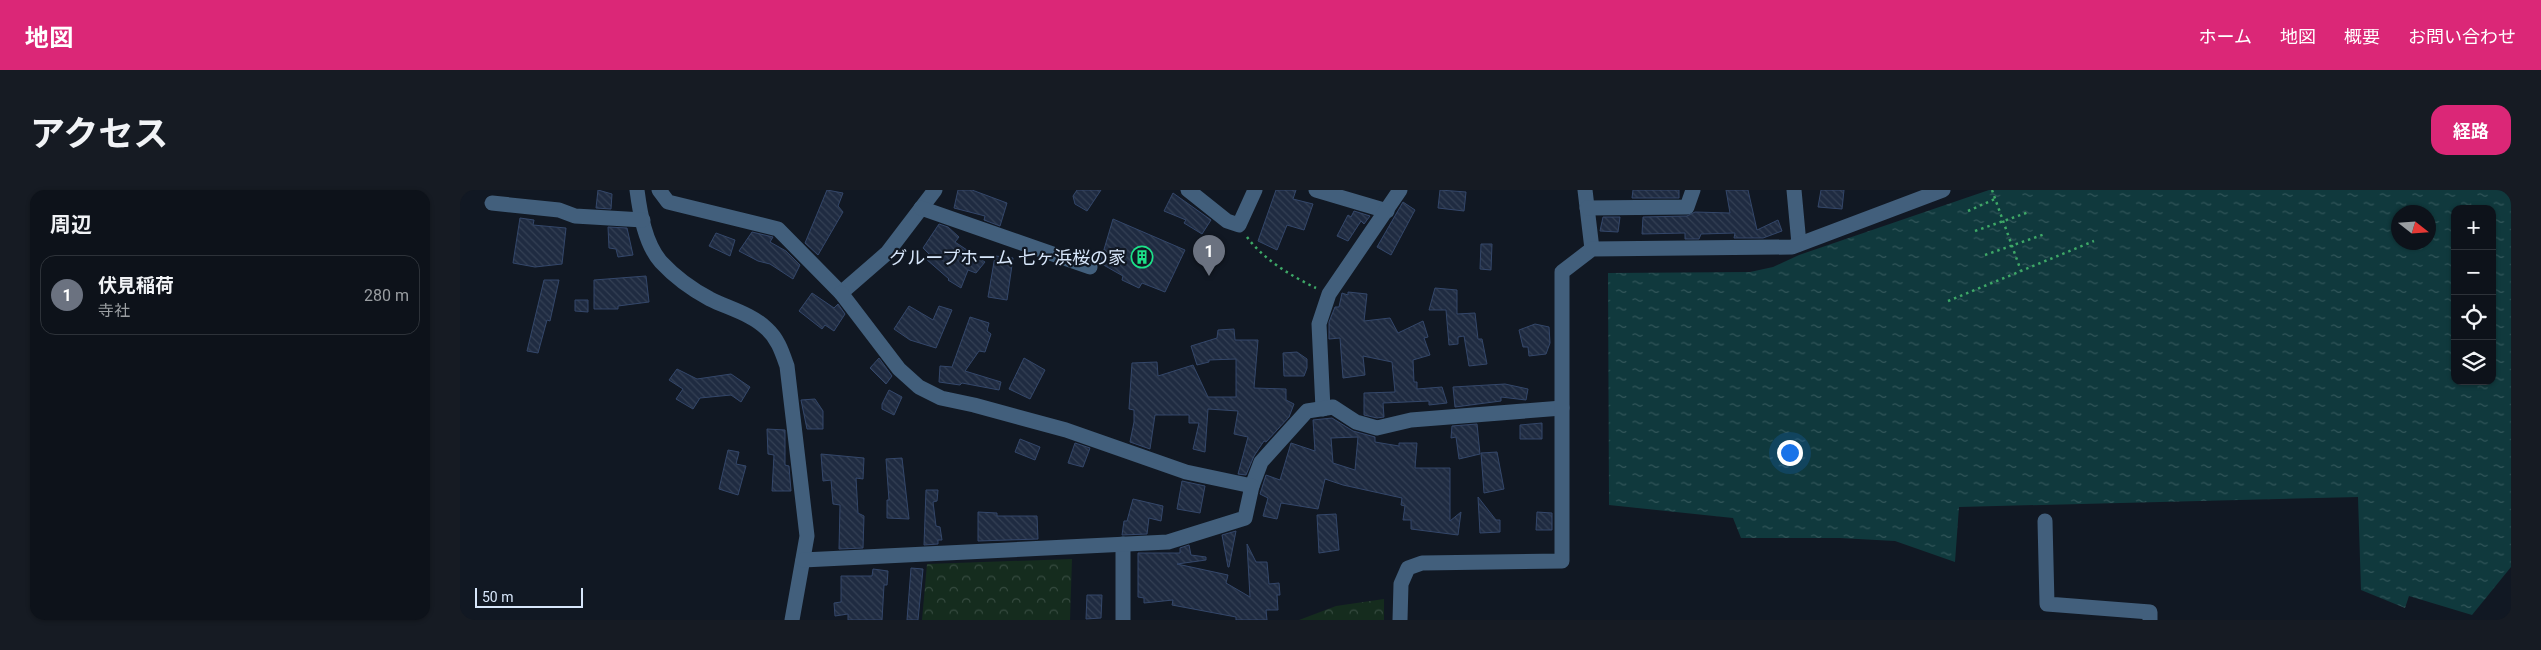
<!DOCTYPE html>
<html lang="ja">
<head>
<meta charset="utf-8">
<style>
  :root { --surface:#0d121a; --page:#161b23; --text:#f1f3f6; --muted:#9a9ea2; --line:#2d3239; --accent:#db2777 }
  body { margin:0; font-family:Roboto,"Noto Sans JP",sans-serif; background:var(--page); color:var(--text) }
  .controls { position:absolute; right:15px; top:15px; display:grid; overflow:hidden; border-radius:10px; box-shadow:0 1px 4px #0004 }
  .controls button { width:45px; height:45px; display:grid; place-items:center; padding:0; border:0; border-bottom:1px solid var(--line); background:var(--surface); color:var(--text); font:25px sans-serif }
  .compass { position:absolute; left:1931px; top:15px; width:45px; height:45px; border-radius:50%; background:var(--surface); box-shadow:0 1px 4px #0004; rotate:107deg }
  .scale { position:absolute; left:15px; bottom:12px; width:108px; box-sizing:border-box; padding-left:5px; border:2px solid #d7e6fa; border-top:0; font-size:14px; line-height:18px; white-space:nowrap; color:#d7e6fa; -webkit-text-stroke:4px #111823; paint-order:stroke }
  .you { position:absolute; left:1329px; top:262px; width:18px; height:18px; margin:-12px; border:4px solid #fff; border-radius:50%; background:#1a73e8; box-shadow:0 0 0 8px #1a73e833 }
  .badge { display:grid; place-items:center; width:32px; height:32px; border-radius:50%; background:var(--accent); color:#fff; font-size:16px; font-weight:700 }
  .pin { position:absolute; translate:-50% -41px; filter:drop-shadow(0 1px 2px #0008) }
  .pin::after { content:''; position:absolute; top:26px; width:18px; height:15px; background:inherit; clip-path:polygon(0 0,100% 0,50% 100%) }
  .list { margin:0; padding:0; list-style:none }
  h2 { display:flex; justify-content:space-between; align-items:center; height:65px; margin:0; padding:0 20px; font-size:21px }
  h2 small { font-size:16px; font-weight:400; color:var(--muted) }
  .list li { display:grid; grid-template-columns:32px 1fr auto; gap:15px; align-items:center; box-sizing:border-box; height:80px; margin:0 10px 10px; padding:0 10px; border:1px solid var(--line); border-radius:15px }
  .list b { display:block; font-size:19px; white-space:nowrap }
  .list p { margin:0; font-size:16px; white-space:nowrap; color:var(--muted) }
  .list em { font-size:16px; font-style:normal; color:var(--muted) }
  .icon { flex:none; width:28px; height:28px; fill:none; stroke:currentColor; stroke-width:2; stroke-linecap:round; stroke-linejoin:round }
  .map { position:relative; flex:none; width:2051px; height:430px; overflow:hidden; border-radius:15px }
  header { display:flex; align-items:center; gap:30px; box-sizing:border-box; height:70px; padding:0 25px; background:var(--accent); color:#fff }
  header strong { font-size:24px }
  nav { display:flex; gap:28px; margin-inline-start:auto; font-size:18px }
  .intro { display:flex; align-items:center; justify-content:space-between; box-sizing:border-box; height:120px; padding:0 30px }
  h1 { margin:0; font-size:35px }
  .button { padding:12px 22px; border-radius:15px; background:var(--accent); color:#fff; font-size:18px; font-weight:700 }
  main { display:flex; gap:30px; padding:0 30px }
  aside { flex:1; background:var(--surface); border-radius:15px; box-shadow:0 1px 4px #0004 }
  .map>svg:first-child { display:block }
</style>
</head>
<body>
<header>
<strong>地図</strong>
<nav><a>ホーム</a><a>地図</a><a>概要</a><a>お問い合わせ</a></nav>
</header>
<div class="intro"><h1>アクセス</h1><a class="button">経路</a></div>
<main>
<aside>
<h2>周辺<small></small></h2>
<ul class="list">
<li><span class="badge" style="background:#6b7280">1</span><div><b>伏見稲荷</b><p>寺社</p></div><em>280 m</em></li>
</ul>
</aside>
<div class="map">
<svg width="2051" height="430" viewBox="0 0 2051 430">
  <defs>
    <pattern id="forest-crowns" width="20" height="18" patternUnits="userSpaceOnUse" patternTransform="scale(1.25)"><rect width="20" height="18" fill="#152c1e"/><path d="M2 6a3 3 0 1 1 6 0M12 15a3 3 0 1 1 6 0" fill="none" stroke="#364b40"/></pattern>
    <pattern id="water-ripples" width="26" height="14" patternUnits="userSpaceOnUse" patternTransform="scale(1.25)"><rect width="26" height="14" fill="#10393d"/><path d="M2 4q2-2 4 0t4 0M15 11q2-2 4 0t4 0" fill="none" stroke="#32565a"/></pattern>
    <pattern id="building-back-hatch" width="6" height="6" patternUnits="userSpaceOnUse" patternTransform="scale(1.25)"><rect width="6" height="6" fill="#1f2b41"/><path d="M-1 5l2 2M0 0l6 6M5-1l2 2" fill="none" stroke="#344054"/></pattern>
  </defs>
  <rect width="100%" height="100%" fill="#111823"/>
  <g fill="url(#forest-crowns)">
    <path d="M 612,369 L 610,430 L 462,430 L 467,374 Z"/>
    <path d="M 924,409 L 924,430 L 839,430 L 876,416 Z"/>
  </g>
  <path fill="url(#water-ripples)" fill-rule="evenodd" d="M 1529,0 L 2051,0 L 2051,377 L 2012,425 L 1949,406 L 1945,418 L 1901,400 L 1898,307 L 1499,317 L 1495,372 L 1435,351 L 1380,348 L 1281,348 L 1273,328 L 1149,315 L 1148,83 L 1290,82 L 1313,77 L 1339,65 ZM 1995,19 L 2032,19 L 2032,191 L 1995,191 ZM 1938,22 L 1968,22 L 1968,52 L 1938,52 Z"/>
  <g fill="url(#building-back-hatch)" stroke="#34476a" fill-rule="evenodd">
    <path d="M 138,0 L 152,4 L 151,19 L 136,18 Z"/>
    <path d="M 367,0 L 383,3 L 378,16 L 383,22 L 358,65 L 345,53 Z"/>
    <path d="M 498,0 L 512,0 L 547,13 L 540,36 L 524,30 L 525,26 L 494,18 Z"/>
    <path d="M 617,0 L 641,0 L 627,21 L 615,14 L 613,6 Z"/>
    <path d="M 816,0 L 836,0 L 833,9 L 853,14 L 844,40 L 827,35 L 817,60 L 798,51 Z"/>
    <path d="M 980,0 L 1006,2 L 1004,21 L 978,18 Z"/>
    <path d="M 1173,0 L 1219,0 L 1219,8 L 1172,8 Z"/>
    <path d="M 1266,0 L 1288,0 L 1297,40 L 1318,30 L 1322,41 L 1303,48 L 1274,48 L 1275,43 L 1241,44 L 1239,49 L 1225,49 L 1225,43 L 1182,44 L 1183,27 L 1227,26 L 1235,22 L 1270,23 Z"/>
    <path d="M 1361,0 L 1384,0 L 1382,19 L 1358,17 Z"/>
    <path d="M 713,3 L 751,30 L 742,44 L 724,33 L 726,30 L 704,21 Z"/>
    <path d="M 943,12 L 955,20 L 931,65 L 917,57 Z"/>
    <path d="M 894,21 L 910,26 L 904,34 L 901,31 L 888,51 L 877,46 L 888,25 L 891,27 Z"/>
    <path d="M 1143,27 L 1160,27 L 1158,42 L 1140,41 Z"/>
    <path d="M 60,28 L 74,30 L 73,35 L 106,38 L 102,74 L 75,77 L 53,73 Z"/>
    <path d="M 653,29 L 725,60 L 705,102 L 682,93 L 679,98 L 662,90 L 663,86 L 640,73 Z"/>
    <path d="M 479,34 L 488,37 L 499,47 L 495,52 L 525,72 L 516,83 L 508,80 L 501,98 L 488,90 L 489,89 L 466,69 L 469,64 L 463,58 Z"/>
    <path d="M 148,37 L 167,38 L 173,65 L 158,67 L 156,59 L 149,58 Z"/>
    <path d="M 292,42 L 313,47 L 310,52 L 326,61 L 340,75 L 333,89 L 310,74 L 298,71 L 279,61 Z"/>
    <path d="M 256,43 L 275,50 L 270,66 L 249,56 Z"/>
    <path d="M 1021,54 L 1032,54 L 1031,80 L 1020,79 Z"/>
    <path d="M 535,66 L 553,68 L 547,110 L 528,107 Z"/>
    <path d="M 186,86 L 189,112 L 158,116 L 158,119 L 134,119 L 134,90 Z"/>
    <path d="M 84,90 L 99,90 L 90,131 L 87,130 L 78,163 L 67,161 Z"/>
    <path d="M 975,98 L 997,100 L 997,124 L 1015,123 L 1018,149 L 1022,149 L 1027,174 L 1009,176 L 1004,146 L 998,147 L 998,154 L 989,155 L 986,120 L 969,120 Z"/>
    <path d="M 888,102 L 907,104 L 904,131 L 930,128 L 938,143 L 963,131 L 968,147 L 964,148 L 970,165 L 953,170 L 954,192 L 957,192 L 957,199 L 982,197 L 987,213 L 969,215 L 969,211 L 923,213 L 924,227 L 917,228 L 904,225 L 904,203 L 935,202 L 932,172 L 903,166 L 905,185 L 883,188 L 880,148 L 869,149 L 869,132 L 875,117 L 879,117 L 882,103 L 888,105 Z"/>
    <path d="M 352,103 L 374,118 L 378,114 L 385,124 L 374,141 L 365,135 L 362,139 L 339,121 Z"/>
    <path d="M 115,110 L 128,110 L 128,122 L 115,121 Z"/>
    <path d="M 449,116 L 473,130 L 479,116 L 492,120 L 476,158 L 450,150 L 434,139 Z"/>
    <path d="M 510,127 L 529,133 L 527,141 L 531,144 L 525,162 L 519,161 L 505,181 L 541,192 L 539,200 L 502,193 L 500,195 L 479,192 L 480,176 L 492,177 Z"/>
    <path d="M 1075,134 L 1089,137 L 1090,153 L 1086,164 L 1069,166 L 1068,157 L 1063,157 L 1059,140 Z"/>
    <path d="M 774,139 L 775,150 L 798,150 L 794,198 L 826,199 L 826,210 L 834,214 L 829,227 L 806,252 L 804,251 L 794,266 L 786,285 L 778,284 L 788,247 L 774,244 L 778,221 L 748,219 L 745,262 L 733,259 L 739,233 L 729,233 L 729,225 L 695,225 L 690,259 L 670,252 L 674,232 L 674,220 L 669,219 L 672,173 L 697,172 L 698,186 L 733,175 L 748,207 L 776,207 L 776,169 L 749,170 L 749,172 L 737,175 L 731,156 L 757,148 L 758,140 Z"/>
    <path d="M 837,162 L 847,169 L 847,178 L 844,186 L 824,186 L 823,163 Z"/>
    <path d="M 419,168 L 432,186 L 426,194 L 410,178 Z"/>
    <path d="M 564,168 L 585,180 L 570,209 L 549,199 Z"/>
    <path d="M 217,179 L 237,189 L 271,184 L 290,197 L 281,212 L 271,205 L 240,208 L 233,219 L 216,209 L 223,199 L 209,190 Z"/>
    <path d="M 1045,194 L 1068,199 L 1066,210 L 1041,207 L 1041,211 L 995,217 L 993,197 Z"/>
    <path d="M 429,200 L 442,207 L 434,225 L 422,219 L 422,214 Z"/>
    <path d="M 355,209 L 363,221 L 363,239 L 347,239 L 341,210 Z"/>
    <path d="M 872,228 L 893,241 L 915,247 L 915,252 L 939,256 L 939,253 L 957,253 L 955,278 L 990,278 L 990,331 L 1001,322 L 998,345 L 951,339 L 951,330 L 943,330 L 945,316 L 941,315 L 942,308 L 883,295 L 865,289 L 858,319 L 821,313 L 817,329 L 803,326 L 808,308 L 800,304 L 806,285 L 820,290 L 831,253 L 855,261 L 853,230 ZM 898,247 L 895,280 L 873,273 L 871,248 Z"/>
    <path d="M 1082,233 L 1082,249 L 1060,249 L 1060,235 Z"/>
    <path d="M 1017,234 L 1020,264 L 999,269 L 996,247 L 991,248 L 992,236 Z"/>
    <path d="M 307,239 L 325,240 L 325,275 L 329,276 L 331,301 L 312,301 L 314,265 L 308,264 Z"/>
    <path d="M 560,249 L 580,257 L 575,270 L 555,262 Z"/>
    <path d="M 615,253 L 630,258 L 623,277 L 608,273 Z"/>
    <path d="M 268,260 L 279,262 L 276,274 L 286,276 L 278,305 L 259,299 Z"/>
    <path d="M 1037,262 L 1044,299 L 1024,303 L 1021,263 Z"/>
    <path d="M 361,264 L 404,268 L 403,289 L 396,288 L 398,323 L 404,326 L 403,358 L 379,359 L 380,315 L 373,314 L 371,290 L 363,291 Z"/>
    <path d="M 442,268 L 449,329 L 427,328 L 427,310 L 429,310 L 426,269 Z"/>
    <path d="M 722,291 L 745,296 L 740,323 L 717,319 Z"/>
    <path d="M 466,300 L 478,300 L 477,311 L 473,312 L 476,336 L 480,337 L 482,350 L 478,350 L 478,354 L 464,355 Z"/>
    <path d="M 1018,307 L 1036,330 L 1040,330 L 1040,342 L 1020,343 Z"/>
    <path d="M 673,309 L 703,316 L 701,331 L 689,328 L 687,344 L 662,345 L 664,331 L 667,331 Z"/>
    <path d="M 518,322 L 537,323 L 537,326 L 577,326 L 578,349 L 518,351 Z"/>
    <path d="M 1077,322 L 1092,323 L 1092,340 L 1076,340 Z"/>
    <path d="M 876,324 L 879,360 L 859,363 L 857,325 Z"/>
    <path d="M 776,341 L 769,377 L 768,377 L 762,345 Z"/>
    <path d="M 787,354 L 796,372 L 807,372 L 809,394 L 819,393 L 820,405 L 817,405 L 818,420 L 806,420 L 807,430 L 776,430 L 776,427 L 712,415 L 713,410 L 684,413 L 684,408 L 678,407 L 678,363 L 720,363 L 720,358 L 729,355 L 731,365 L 746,367 L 746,370 L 717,374 L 768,385 L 766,393 L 790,407 Z"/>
    <path d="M 451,378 L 463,379 L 458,430 L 447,430 Z"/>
    <path d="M 413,379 L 428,381 L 427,395 L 424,395 L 422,430 L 388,430 L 388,424 L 375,426 L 374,413 L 381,412 L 381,386 L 412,386 Z"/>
    <path d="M 627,405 L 642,405 L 641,428 L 626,429 Z"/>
  </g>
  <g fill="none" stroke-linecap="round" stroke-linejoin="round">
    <g stroke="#3ea867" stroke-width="2.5" stroke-dasharray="2.5 4" stroke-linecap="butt">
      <path d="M 1532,0 L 1561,81"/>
      <path d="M 1508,21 L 1535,9"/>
      <path d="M 1515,41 L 1569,22"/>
      <path d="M 787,47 C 803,69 831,86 856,98"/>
      <path d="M 1525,65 L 1585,44"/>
      <path d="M 1488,111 L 1634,51"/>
    </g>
    <g stroke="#425f7c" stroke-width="15">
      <path d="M 177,0 C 180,23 185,54 201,72 C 214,86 233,100 250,109 C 268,118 292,124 307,139 C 318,149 322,162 327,176 L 347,346 L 332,430"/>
      <path d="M 199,0 L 208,12 L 318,39 L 381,103 L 427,63 L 475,0"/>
      <path d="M 728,0 L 767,31 L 779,35 L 795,0"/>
      <path d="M 856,0 L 927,21"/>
      <path d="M 1125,0 L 1132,59"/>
      <path d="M 1334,0 L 1339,54"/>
      <path d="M 32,13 L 99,20 L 115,26 L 183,30"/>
      <path d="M 461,18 L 630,77"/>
      <path d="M 1127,18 L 1227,17 L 1233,0"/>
      <path d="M 863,219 L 859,134 L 869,104 L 940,0"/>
      <path d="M 792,296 L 801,272 L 847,221 L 873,217 L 896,232 L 917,238 L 951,230 L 1102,218"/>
      <path d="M 1585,331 L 1587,414 L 1690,422 L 1690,430"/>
      <path d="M 663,354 L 663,430"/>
      <path d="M 343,370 L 708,352 L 785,328 L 792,296 L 726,282 L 606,240 L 514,215 L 481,208 L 459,197 L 439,179 L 381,103"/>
      <path d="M 940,430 L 941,394 L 948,378 L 962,373 L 1102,371 L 1102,82 L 1132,59 L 1332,57 L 1483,0"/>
    </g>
  </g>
  <defs>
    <g id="building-ring" transform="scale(1.125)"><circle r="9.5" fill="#111823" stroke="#1ce289" stroke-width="1.5"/><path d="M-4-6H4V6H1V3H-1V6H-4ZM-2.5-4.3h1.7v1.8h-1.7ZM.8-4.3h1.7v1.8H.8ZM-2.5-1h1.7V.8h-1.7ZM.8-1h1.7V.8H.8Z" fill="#1ce289"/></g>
  </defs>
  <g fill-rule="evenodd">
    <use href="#building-ring" x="682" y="67"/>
  </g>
  <g text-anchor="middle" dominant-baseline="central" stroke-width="4.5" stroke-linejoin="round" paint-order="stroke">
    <g font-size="18" fill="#d7e6fa" stroke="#111823" text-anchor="end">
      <text x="666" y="67">グループホーム 七ヶ浜桜の家</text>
    </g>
  </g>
</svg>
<div class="controls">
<button>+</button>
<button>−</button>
<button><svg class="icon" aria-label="locate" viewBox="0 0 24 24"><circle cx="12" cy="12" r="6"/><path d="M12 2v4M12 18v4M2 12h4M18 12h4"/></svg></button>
<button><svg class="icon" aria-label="layers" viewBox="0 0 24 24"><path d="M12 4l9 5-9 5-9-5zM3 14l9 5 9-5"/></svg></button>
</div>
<svg class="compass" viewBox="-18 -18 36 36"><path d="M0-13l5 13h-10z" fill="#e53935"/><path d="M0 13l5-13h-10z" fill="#9a9ea2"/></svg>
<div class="scale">50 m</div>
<div class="you"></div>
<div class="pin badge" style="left:749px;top:86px;background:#6b7280">1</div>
</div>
</main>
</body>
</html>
